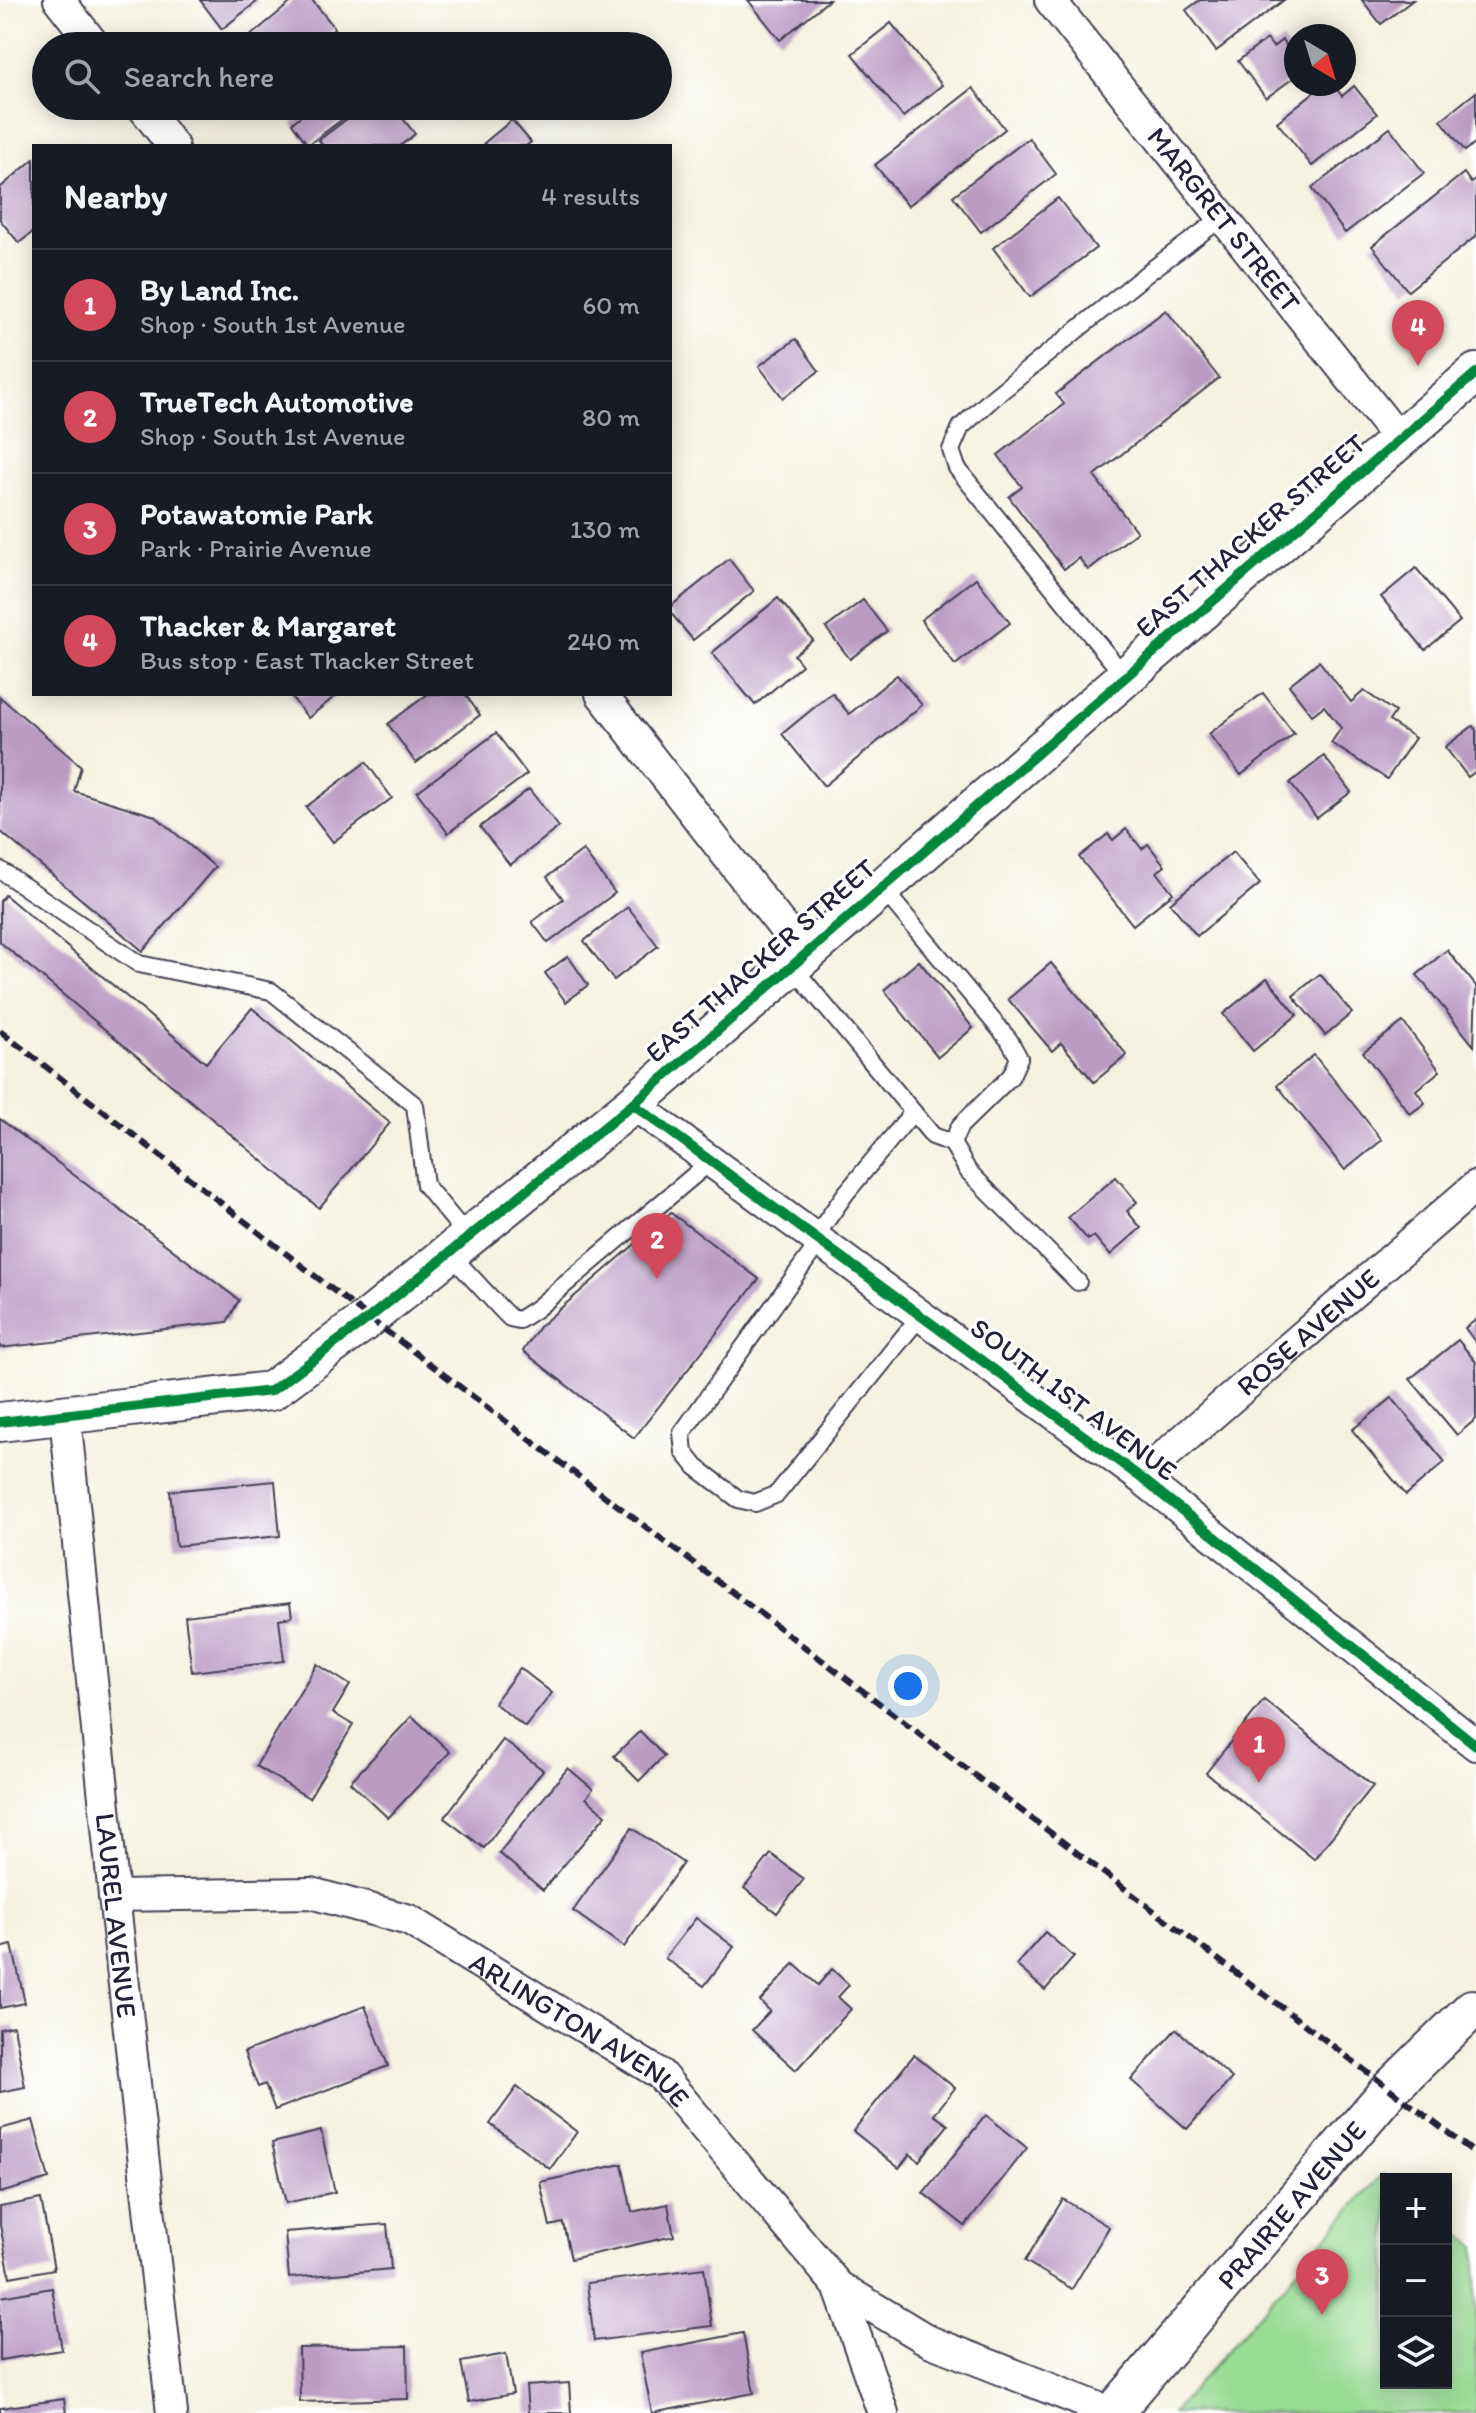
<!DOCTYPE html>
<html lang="en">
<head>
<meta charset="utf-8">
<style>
  :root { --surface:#171b24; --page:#242831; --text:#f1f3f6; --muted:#9ea1a6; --line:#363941; --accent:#d1495b }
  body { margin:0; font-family:Itim,sans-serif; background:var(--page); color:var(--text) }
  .controls { position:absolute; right:24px; bottom:24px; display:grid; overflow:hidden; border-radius:0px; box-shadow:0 4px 20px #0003 }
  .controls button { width:72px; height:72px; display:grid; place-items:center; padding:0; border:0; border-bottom:2px solid var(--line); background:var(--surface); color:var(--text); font:40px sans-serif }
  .compass { position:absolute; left:1284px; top:24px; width:72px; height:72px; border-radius:50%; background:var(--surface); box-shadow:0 4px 20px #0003; rotate:142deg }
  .you { position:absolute; left:908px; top:1686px; width:28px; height:28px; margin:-20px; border:6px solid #fff; border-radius:50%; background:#1a73e8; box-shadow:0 0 0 12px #1a73e833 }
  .badge { display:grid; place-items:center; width:52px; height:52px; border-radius:50%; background:var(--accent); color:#fff; font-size:26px; font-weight:700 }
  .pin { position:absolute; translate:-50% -66px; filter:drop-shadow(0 2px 4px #0008) }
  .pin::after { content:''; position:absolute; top:42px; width:28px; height:24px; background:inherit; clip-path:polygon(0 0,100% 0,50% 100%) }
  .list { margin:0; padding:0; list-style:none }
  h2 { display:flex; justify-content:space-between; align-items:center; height:104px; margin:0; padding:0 32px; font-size:34px }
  h2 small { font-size:26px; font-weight:400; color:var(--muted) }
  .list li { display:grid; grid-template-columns:52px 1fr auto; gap:24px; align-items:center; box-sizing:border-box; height:112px; padding:0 32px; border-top:2px solid var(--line) }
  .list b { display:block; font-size:30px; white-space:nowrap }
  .list p { margin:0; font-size:26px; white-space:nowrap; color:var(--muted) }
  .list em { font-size:26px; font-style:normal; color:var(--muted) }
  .icon { flex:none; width:44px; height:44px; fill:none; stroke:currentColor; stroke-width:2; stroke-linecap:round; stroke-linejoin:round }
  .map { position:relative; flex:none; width:1476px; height:2413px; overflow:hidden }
  .search { position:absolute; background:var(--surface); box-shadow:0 4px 20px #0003; left:32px; top:32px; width:640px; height:88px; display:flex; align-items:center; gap:20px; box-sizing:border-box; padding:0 28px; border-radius:44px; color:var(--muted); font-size:30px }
  .panel { position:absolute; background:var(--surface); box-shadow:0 4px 20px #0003; left:32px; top:144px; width:640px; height:552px; border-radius:0px }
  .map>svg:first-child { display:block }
</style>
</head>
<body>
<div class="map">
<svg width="1476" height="2413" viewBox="0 0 1476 2413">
  <rect width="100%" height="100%" fill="#fff"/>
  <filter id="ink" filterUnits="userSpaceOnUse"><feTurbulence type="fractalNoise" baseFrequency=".0125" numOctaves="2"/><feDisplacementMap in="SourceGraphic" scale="16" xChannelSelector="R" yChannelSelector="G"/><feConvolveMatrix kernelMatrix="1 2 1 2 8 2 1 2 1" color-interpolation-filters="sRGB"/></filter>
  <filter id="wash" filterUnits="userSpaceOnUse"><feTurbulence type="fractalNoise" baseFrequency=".006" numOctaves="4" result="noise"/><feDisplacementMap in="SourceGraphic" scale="32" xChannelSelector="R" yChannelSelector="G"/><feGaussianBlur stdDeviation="1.8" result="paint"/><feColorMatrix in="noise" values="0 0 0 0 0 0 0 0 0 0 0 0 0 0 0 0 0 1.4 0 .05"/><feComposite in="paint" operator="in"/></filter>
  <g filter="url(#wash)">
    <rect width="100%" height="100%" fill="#f5f1e0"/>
    <path fill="#98db93" stroke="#5d7e67" stroke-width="2" d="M 1382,2174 L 1388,2179 L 1386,2383 L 1446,2383 L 1446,2223 L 1476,2246 L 1476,2413 L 1172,2413 Z"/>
    <g id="blocks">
      <g fill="#ba9cc3">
        <path d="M 200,0 L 259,0 L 222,29 Z"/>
        <path d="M 294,0 L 312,0 L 335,28 L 313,46 L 238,46 Z"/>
        <path d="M 748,0 L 829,0 L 780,40 Z"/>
        <path d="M 1200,0 L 1284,0 L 1216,51 L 1186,10 Z"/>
        <path d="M 1362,0 L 1413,0 L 1381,24 Z"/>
        <path d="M 891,23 L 942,85 L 903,117 L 852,54 Z"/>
        <path d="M 1267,39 L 1273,47 L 1282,40 L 1296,59 L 1296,76 L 1266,98 L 1238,61 Z"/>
        <path d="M 1324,84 L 1333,84 L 1342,96 L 1354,86 L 1377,114 L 1312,166 L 1277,122 Z"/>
        <path d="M 973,88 L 1005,129 L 908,206 L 875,165 Z"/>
        <path d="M 1476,92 L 1476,142 L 1465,151 L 1441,120 Z"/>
        <path d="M 295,106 L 354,106 L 356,109 L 308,145 L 292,123 L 302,115 Z"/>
        <path d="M 364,106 L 393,106 L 415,134 L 400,146 L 323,146 L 319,140 Z"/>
        <path d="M 512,120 L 531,142 L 526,146 L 487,146 L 484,143 Z"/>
        <path d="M 1390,128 L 1424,173 L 1345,233 L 1312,188 Z"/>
        <path d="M 1029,138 L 1056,174 L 981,232 L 953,196 Z"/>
        <path d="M 34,159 L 34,231 L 19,243 L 0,220 L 0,188 Z"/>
        <path d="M 1464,173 L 1471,183 L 1476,179 L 1476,236 L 1408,291 L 1372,246 Z"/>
        <path d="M 1058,198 L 1096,248 L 1030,297 L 993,248 Z"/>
        <path d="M 1166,310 L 1219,378 L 1094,476 L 1137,532 L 1088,570 L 1079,558 L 1064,569 L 1009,497 L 1022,487 L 998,455 L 1064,404 L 1056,394 Z"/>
        <path d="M 796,339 L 819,371 L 783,398 L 759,366 Z"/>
        <path d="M 729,559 L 754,591 L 693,640 L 670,612 L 670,607 Z"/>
        <path d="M 1416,568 L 1460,621 L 1425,650 L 1381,597 Z"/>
        <path d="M 976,578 L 1010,623 L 955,665 L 921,620 Z"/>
        <path d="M 778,598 L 813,640 L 794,655 L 802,665 L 755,705 L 712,653 Z"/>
        <path d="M 863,600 L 887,631 L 850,659 L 826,628 Z"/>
        <path d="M 1319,661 L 1351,702 L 1364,691 L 1395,712 L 1389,721 L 1415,738 L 1387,779 L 1331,743 L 1341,728 L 1324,706 L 1312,715 L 1289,685 Z"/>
        <path d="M 897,675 L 922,705 L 824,786 L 782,734 L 832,693 L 849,714 Z"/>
        <path d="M 1263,693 L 1294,734 L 1241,775 L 1209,734 Z"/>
        <path d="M 289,694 L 338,694 L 308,718 Z"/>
        <path d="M 428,694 L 465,694 L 480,715 L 416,763 L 388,724 Z"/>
        <path d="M 0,697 L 81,766 L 74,791 L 155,816 L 215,867 L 143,951 L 0,831 Z"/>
        <path d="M 1473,726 L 1476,730 L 1476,771 L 1468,777 L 1445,747 Z"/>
        <path d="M 496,733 L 527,774 L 448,833 L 417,792 Z"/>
        <path d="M 1324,756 L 1351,792 L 1317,818 L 1290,783 Z"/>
        <path d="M 366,762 L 392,798 L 333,842 L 306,807 Z"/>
        <path d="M 529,789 L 559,827 L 510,865 L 480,827 Z"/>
        <path d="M 1126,829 L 1142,849 L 1148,844 L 1165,866 L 1157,872 L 1173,893 L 1133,925 L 1079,857 L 1108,834 L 1113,840 Z"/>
        <path d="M 583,850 L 615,893 L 548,943 L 532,922 L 563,899 L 547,877 Z"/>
        <path d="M 1233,852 L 1260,884 L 1197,936 L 1170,903 Z"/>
        <path d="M 5,895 L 206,1063 L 252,1008 L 390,1123 L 319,1208 L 0,942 L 0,901 Z"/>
        <path d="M 628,907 L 658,946 L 614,980 L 584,941 Z"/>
        <path d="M 1447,950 L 1476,986 L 1474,1046 L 1417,975 Z"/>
        <path d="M 568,956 L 588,985 L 566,1002 L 545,973 Z"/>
        <path d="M 919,961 L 973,1028 L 938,1057 L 884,990 Z"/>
        <path d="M 1051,963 L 1127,1055 L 1094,1082 L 1061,1043 L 1052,1051 L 1008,999 Z"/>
        <path d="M 1320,974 L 1352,1013 L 1325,1035 L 1293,996 Z"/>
        <path d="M 1267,978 L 1297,1015 L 1253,1051 L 1223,1014 Z"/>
        <path d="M 1403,1022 L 1440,1071 L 1416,1090 L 1425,1103 L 1410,1114 L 1363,1052 Z"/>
        <path d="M 1314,1055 L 1382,1140 L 1345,1170 L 1277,1085 Z"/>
        <path d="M 0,1119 L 239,1300 L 227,1322 L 0,1348 Z"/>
        <path d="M 1116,1177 L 1137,1202 L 1127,1211 L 1141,1228 L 1110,1255 L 1094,1236 L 1088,1240 L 1068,1217 Z"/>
        <path d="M 671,1213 L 759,1279 L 634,1438 L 523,1351 L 539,1327 Z"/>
        <path d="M 1476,1320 L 1476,1343 L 1465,1328 Z"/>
        <path d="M 1458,1340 L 1476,1362 L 1476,1419 L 1457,1435 L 1410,1379 Z"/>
        <path d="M 1392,1398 L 1445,1462 L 1406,1495 L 1352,1430 Z"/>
        <path d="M 275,1481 L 280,1536 L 176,1546 L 170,1491 Z"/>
        <path d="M 290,1603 L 292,1617 L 279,1619 L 284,1661 L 192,1672 L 185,1616 Z"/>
        <path d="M 317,1664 L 350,1685 L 333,1713 L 353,1725 L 309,1798 L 256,1766 Z"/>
        <path d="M 520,1668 L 552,1693 L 525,1727 L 494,1703 Z"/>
        <path d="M 1264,1700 L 1373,1786 L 1314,1859 L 1206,1773 Z"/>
        <path d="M 412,1716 L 450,1752 L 388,1818 L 350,1782 Z"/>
        <path d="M 640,1731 L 664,1756 L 639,1781 L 614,1756 Z"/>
        <path d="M 503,1740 L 543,1770 L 484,1848 L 444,1818 Z"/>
        <path d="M 568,1768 L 593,1789 L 586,1798 L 606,1815 L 543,1890 L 499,1853 Z"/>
        <path d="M 632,1828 L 683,1863 L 624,1947 L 573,1911 Z"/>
        <path d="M 771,1854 L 804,1879 L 777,1913 L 744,1888 Z"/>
        <path d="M 696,1918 L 734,1947 L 704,1986 L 665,1958 Z"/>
        <path d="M 1045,1932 L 1074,1957 L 1045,1990 L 1016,1965 Z"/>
        <path d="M 12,1945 L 25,2003 L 0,2008 L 0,1948 Z"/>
        <path d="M 794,1964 L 818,1985 L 832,1969 L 849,1985 L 838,1997 L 851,2009 L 796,2070 L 752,2030 L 770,2011 L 760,2001 Z"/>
        <path d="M 365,2006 L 388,2066 L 275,2110 L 265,2084 L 258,2087 L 244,2052 Z"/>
        <path d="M 14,2026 L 25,2087 L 0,2092 L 0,2029 Z"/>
        <path d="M 1176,2029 L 1232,2078 L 1187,2129 L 1131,2080 Z"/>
        <path d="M 914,2055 L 955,2088 L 934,2115 L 948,2125 L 919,2161 L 910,2154 L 899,2168 L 853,2131 Z"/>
        <path d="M 517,2087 L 577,2132 L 550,2169 L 490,2124 Z"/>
        <path d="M 986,2115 L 1027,2148 L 965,2226 L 923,2193 Z"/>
        <path d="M 33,2120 L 49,2179 L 0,2193 L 0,2129 Z"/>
        <path d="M 321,2131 L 335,2192 L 286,2203 L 272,2143 Z"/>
        <path d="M 622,2164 L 632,2212 L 668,2204 L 674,2236 L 571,2259 L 563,2223 L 550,2226 L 540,2182 Z"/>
        <path d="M 41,2199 L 54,2269 L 10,2277 L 0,2225 L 0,2207 Z"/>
        <path d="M 1063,2199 L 1109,2227 L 1072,2289 L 1025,2261 Z"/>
        <path d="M 387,2224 L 391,2269 L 289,2278 L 285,2232 Z"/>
        <path d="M 704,2268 L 712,2326 L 594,2341 L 587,2283 Z"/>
        <path d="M 52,2288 L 62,2350 L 0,2360 L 0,2297 Z"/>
        <path d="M 743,2333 L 754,2393 L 652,2413 L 640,2353 Z"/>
        <path d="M 407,2346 L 408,2399 L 300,2402 L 299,2348 Z"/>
        <path d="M 506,2354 L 513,2394 L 469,2402 L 461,2362 Z"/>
        <path d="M 569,2383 L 571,2413 L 528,2413 L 526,2386 Z"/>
        <path d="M 64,2399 L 66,2413 L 0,2413 L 0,2408 Z"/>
      </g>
    </g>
  </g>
  <g filter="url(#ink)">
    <use href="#blocks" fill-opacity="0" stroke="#424154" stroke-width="2"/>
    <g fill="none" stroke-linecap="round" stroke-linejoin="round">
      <g stroke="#424154" stroke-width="20">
        <g id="service">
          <path d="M 1124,676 L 957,468 L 951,450 L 961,427 L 994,397 L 1150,271 L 1223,217"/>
          <path d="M 0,870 L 139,964 L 271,991 L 415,1105 L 425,1185 L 468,1237"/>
          <path d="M 882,888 L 1009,1040 L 1019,1058 L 1011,1076 L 960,1126 L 952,1143 L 968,1171 L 1078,1282"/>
          <path d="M 792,966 L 933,1136 L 952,1143"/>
          <path d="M 815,1237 L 846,1193 L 913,1112"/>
          <path d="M 820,1241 L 682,1433 L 684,1452 L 696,1467 L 738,1499 L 755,1503 L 777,1494 L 921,1315"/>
          <path d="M 449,1253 L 502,1310 L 510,1318 L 519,1320 L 536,1309 L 711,1161"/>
        </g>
      </g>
      <g stroke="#424154" stroke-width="34">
        <g id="minor">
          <path d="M 59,0 L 95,46"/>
          <path id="s1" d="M 1050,0 L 1398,438"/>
          <path d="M 142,106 L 173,146"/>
          <path d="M 601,694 L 804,954"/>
          <path d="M 633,1104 L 1140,1477 L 1476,1745"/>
          <path id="s2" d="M 65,1416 L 114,1896 L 172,2413"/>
          <path id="s3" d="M 1140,1477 L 1476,1186"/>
          <path id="s4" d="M 114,1896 L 311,1893 L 409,1920 L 660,2074 L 838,2286 L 883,2413"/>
          <path d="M 838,2286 L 929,2341 L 1112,2413"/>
        </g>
      </g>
      <g stroke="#424154" stroke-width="42">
        <g id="tertiary">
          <path d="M 0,1422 L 271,1391 L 369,1318 L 633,1104 L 1476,373"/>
          <path id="s5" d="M 1113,2413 L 1391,2088 L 1472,2009"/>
        </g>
      </g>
      <use href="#service" stroke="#fff" stroke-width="16"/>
      <use href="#minor" stroke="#fff" stroke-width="30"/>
      <use href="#tertiary" stroke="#fff" stroke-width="38"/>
      <path stroke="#22223b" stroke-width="6" stroke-dasharray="12 6" stroke-linecap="butt" d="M 0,1031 L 369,1318 L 1476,2154"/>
      <g stroke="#fff" stroke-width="15">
        <g id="cycleway">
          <path d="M 633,1104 L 1140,1477 L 1476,1745"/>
          <path d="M 0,1422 L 271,1391 L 369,1318 L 633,1104 L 1476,373"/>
        </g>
      </g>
      <use href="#cycleway" stroke="#00873e" stroke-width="10"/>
    </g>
  </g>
  <g text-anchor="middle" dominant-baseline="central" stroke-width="6" stroke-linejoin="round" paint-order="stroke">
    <g font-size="28" fill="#22223b" stroke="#fff">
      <text stroke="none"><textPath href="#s1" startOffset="280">MARGRET STREET</textPath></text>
      <text transform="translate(1250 535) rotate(-41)">EAST THACKER STREET</text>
      <text transform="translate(760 960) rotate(-41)">EAST THACKER STREET</text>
      <text stroke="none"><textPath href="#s3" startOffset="222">ROSE AVENUE</textPath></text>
      <text transform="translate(1074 1399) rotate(37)">SOUTH 1ST AVENUE</text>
      <text stroke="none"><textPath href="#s2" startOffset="502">LAUREL AVENUE</textPath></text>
      <text stroke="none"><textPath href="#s4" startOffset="502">ARLINGTON AVENUE</textPath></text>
      <text stroke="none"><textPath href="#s5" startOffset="274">PRAIRIE AVENUE</textPath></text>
    </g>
  </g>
</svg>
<div class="controls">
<button>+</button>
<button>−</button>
<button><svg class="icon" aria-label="layers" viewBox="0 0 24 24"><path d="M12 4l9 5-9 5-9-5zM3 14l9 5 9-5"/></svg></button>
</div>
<svg class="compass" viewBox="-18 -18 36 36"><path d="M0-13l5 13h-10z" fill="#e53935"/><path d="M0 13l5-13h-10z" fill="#9ea1a6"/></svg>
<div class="you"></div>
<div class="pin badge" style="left:1259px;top:1783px">1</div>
<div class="pin badge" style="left:657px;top:1279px">2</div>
<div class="pin badge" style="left:1322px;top:2315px">3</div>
<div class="pin badge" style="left:1418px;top:366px">4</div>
<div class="search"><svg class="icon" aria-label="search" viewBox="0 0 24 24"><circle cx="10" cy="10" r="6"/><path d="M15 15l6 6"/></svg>Search here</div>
<section class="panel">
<h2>Nearby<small>4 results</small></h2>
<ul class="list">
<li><span class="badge">1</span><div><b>By Land Inc.</b><p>Shop · South 1st Avenue</p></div><em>60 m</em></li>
<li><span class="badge">2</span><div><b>TrueTech Automotive</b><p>Shop · South 1st Avenue</p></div><em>80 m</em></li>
<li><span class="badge">3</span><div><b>Potawatomie Park</b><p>Park · Prairie Avenue</p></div><em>130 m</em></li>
<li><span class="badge">4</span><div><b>Thacker &amp; Margaret</b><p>Bus stop · East Thacker Street</p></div><em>240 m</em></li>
</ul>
</section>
</div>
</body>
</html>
